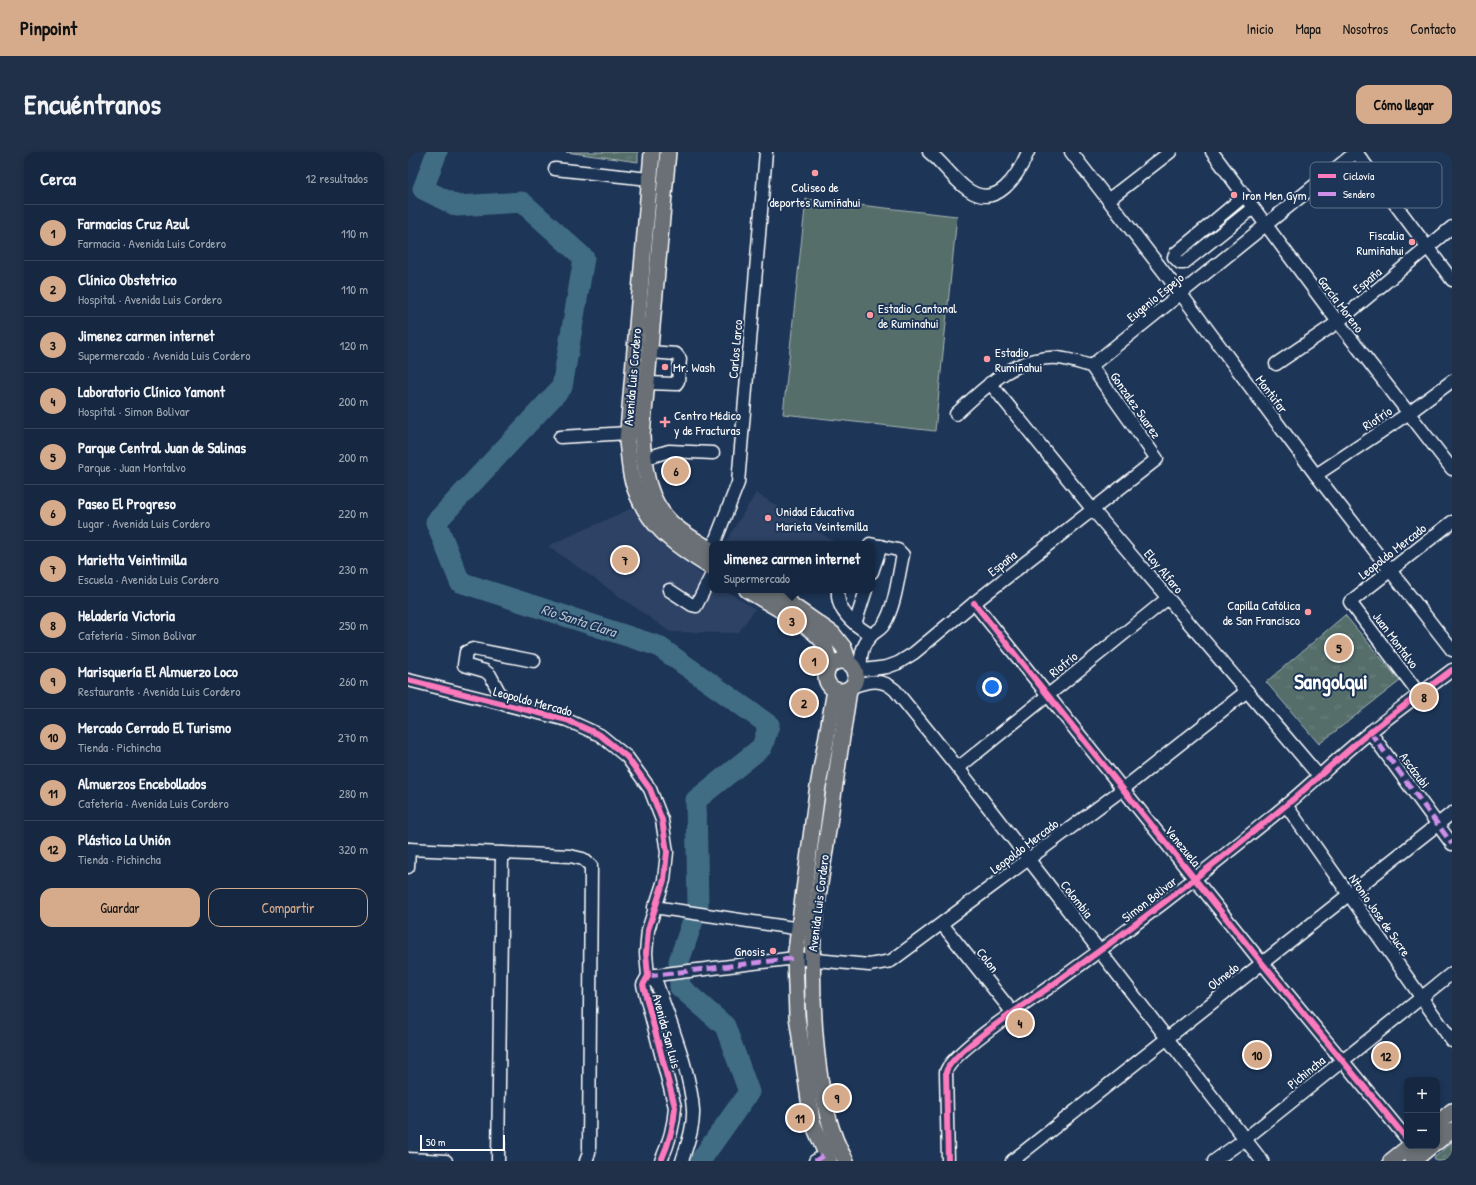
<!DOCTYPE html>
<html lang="es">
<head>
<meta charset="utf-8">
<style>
  :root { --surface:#162841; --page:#1f3048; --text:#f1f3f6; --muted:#9ea6b1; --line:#35445a; --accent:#d6ab8b }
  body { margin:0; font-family:"Patrick Hand",sans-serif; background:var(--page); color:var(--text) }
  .controls { position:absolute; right:12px; bottom:12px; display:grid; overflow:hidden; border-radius:8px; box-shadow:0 2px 6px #0003 }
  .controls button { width:36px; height:36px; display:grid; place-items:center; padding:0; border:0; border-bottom:1px solid var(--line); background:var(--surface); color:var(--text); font:20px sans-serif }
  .scale { position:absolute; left:12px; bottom:10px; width:85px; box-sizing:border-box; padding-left:4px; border:2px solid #fff; border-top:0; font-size:11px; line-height:14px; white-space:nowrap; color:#fff; -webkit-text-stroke:3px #1d3557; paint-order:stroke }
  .you { position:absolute; left:584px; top:535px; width:14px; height:14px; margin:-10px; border:3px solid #fff; border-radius:50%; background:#1a73e8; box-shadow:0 0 0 6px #1a73e833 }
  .badge { display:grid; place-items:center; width:26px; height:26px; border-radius:50%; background:var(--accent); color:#111; font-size:13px; font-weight:700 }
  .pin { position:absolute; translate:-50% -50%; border:2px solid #fff; box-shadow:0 1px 4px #0006 }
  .popup { position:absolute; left:301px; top:389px; width:166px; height:52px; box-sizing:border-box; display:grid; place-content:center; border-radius:8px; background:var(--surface); filter:drop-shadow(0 1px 3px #0005); font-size:13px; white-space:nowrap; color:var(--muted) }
  .popup b { font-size:15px; color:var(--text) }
  .popup::after { content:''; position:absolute; left:50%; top:100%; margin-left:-8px; border:8px solid transparent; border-top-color:var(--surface) }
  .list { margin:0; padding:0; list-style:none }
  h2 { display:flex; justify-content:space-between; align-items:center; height:52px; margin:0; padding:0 16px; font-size:17px }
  h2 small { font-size:13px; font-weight:400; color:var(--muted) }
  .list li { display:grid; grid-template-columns:26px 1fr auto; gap:12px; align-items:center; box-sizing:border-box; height:56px; padding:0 16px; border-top:1px solid var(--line) }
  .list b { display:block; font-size:15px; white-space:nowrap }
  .list p { margin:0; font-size:13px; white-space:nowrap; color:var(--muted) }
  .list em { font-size:13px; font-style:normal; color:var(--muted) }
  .actions { display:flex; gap:8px; padding:12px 16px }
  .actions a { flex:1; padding:9px 0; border:1px solid var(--accent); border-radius:12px; text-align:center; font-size:14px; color:var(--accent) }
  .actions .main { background:var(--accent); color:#111 }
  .map { position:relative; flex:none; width:1044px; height:1009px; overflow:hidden; border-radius:12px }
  header { display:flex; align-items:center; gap:24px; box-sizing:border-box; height:56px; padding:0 20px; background:var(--accent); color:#111 }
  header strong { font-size:19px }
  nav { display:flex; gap:22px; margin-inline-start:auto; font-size:14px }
  .intro { display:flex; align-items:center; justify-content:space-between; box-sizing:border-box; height:96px; padding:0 24px }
  h1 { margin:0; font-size:28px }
  .button { padding:10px 18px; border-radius:12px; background:var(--accent); color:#111; font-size:14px; font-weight:700 }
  main { display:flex; gap:24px; padding:0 24px }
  aside { flex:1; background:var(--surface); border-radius:12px; box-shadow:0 2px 6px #0003 }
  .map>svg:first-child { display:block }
</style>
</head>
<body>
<header>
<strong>Pinpoint</strong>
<nav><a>Inicio</a><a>Mapa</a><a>Nosotros</a><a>Contacto</a></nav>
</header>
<div class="intro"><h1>Encuéntranos</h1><a class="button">Cómo llegar</a></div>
<main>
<aside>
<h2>Cerca<small>12 resultados</small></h2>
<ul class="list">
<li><span class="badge">1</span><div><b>Farmacias Cruz Azul</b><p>Farmacia · Avenida Luis Cordero</p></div><em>110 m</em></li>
<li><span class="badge">2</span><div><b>Clínico Obstetrico</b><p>Hospital · Avenida Luis Cordero</p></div><em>110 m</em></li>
<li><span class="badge">3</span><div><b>Jimenez carmen internet</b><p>Supermercado · Avenida Luis Cordero</p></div><em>120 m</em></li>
<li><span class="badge">4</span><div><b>Laboratorio Clínico Yamont</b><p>Hospital · Simon Bolìvar</p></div><em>200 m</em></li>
<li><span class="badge">5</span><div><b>Parque Central Juan de Salinas</b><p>Parque · Juan Montalvo</p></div><em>200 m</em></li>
<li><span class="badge">6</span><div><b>Paseo El Progreso</b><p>Lugar · Avenida Luis Cordero</p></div><em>220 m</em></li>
<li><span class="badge">7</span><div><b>Marietta Veintimilla</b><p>Escuela · Avenida Luis Cordero</p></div><em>230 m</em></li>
<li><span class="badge">8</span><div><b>Heladería Victoria</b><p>Cafetería · Simon Bolìvar</p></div><em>250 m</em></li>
<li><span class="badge">9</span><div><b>Marisquería El Almuerzo Loco</b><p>Restaurante · Avenida Luis Cordero</p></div><em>260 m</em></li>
<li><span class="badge">10</span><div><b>Mercado Cerrado El Turismo</b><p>Tienda · Pichincha</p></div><em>270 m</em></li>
<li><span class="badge">11</span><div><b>Almuerzos Encebollados</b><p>Cafetería · Avenida Luis Cordero</p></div><em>280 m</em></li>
<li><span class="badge">12</span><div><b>Plástico La Unión</b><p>Tienda · Pichincha</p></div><em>320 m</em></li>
</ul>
<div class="actions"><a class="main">Guardar</a><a>Compartir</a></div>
</aside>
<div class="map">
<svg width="1044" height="1009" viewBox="0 0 1044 1009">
  <defs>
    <pattern id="park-tufts" width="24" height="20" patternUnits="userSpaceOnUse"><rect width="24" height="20" fill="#556e6b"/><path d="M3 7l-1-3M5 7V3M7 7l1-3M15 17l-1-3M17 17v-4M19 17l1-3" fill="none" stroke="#6e8481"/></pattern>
  </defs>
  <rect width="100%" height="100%" fill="#1d3557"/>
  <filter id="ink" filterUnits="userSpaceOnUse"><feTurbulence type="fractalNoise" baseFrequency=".025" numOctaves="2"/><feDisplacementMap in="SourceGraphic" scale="8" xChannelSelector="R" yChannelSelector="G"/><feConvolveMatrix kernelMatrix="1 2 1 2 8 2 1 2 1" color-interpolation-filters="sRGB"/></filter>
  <g filter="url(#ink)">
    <g fill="#2e4265">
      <path d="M 348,341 L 430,392 L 316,392 Z"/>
      <path d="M 224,356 L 249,389 L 304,430 L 304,438 L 317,438 L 347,457 L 330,481 L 262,480 L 140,394 Z"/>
    </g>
    <path fill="#556e6b" stroke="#aab6b5" d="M 398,47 L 549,64 L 527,279 L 375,262 Z"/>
    <g fill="url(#park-tufts)" stroke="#aab6b5">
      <path d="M 158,0 L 230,0 L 230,10 Z"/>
      <path d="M 937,463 L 992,529 L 911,592 L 858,530 Z"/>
      <path d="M 1044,990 L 1044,1009 L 1028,1009 L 1026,1006 Z"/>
    </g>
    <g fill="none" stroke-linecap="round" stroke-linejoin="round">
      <path stroke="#406c84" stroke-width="21" d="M 29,0 L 15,37 L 49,54 L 114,50 L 176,106 L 154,235 L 28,370 L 52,430 L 250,494 L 361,573 L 354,595 L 288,648 L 290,754 L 271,809 L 272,835 L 317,874 L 341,940 L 292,1009"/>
      <g stroke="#fff" stroke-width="15">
        <g id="minor">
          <path d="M 521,0 C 535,11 545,27 559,37 C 589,59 610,23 620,0"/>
          <path d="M 663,0 L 773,142 L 908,323 L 1044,498"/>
          <path d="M 804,0 L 930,170 L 1044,317"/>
          <path d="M 147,17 L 241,27"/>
          <path d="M 836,44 L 768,101 L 766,105 L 772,111 L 776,111 L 845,56"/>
          <path d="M 700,48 L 762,0"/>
          <path d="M 868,212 L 930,170 L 1044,75"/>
          <path d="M 683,214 L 948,0 L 1044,128"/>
          <path d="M 239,231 L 268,232 L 270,229 L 272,207 L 268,202 L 242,200"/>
          <path d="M 582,231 L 685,358 L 911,624"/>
          <path d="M 548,262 C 576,236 608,203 650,206 C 661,207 672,211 683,214"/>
          <path d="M 152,285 L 220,281"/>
          <path d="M 235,307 L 261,299 L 305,301"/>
          <path d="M 908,323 L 1001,261 L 1044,229"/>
          <path d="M 306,392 L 330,331 L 358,0"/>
          <path d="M 464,420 L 473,394"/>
          <path d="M 261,438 L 284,453 L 288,454 L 304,422"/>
          <path d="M 430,438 C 428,459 446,473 463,483"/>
          <path d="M 566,451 L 854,811 L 999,987"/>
          <path d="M 447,472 L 458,438"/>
          <path d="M 454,518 C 451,506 454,493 463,484 C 467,479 473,478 476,472 C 488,452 490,424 495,403 L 490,398 L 462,392"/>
          <path d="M 448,519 L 479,515 L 490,511 L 506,501 L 566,451 L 749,307 L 683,214"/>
          <path d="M 0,528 L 159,568 L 192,583 L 219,605 L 242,637 L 254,668 L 259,700 L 256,728 L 240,778 L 238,801 L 240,824 L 235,833 L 267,955 C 266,975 261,991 253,1009"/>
          <path d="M 446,534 C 462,529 474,526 487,538 L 550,616 L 854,1009"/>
          <path d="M 1012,543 L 942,450 L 1044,370"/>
          <path d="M 98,553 L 82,523 L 77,519 L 56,513 L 58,500 L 65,497 L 126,509"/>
          <path d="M 962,580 L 1044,692"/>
          <path d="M 550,616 L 760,446"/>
          <path d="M 878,653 L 1044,889"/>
          <path d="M 0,697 L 162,704 L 175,707 L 183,714 L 181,1001 L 178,1009"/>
          <path d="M 0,715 L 1,697"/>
          <path d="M 246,755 L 399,778"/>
          <path d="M 534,772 L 605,861"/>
          <path d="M 240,824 L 387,806 L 461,813 L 483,809 L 715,637 L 839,539"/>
          <path d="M 240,824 L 249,832 C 261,868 283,921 285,958 C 286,975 279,993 274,1009"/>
          <path d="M 0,1007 L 38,1009"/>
          <path d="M 90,1009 L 94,701"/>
          <path d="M 407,1009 L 417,1003"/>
          <path d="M 540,1009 L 538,920 C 542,901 623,848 643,834 C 723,777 802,716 877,654 C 906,630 932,604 961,581 C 988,559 1016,539 1044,518"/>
          <path d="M 604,1009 L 1044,661"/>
          <path d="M 806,1009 L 837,987 L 1044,821"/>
        </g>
      </g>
      <g stroke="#fff" stroke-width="18">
        <g id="major">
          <path d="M 244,0 L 219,290 C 221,302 221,315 224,327 C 236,372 266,393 304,416"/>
          <path d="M 260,0 L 234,283 C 236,318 239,351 268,375 C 279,384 292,391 304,399"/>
          <path d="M 339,438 C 358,450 403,473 415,490 C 419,497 420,506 422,514"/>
          <path d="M 362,438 L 425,482 L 436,496 L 441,511"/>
          <circle cx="433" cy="524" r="15"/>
          <path d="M 1029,972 L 1044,959"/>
          <path d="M 1029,990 L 1044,978"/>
          <path d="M 421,1009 L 404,969 L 389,864 L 387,806 L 409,640 L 427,538"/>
          <path d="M 438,1009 C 405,956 403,842 405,779 L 441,538"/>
          <path d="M 983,1009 L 1002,994"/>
          <path d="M 1005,1009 L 1023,994"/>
        </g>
      </g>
      <use href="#minor" stroke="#1d3557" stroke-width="12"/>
      <use href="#major" stroke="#6b6f75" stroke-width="15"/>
      <g stroke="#ce8fe9" stroke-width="5" stroke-dasharray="10 5" stroke-linecap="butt">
        <path d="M 962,580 L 1044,692"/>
        <path d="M 240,824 L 387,806"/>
        <path d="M 407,1009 L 417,1003"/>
      </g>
      <g stroke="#1d3557" stroke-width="8">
        <g id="cycleway">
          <path d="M 566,451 L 854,811 L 999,987"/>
          <path d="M 0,528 L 159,568 L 192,583 L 219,605 L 242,637 L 254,668 L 259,700 L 256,728 L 240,778 L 238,801 L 240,824 L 235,833 L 267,955 C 266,975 261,991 253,1009"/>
          <path d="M 540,1009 L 538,920 C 542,901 623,848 643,834 C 723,777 802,716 877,654 C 906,630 932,604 961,581 C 988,559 1016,539 1044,518"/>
        </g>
      </g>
      <use href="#cycleway" stroke="#fd7abc" stroke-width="6"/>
    </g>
  </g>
  <g fill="#ff9aa2" stroke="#1d3557" stroke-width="1.5">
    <circle cx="407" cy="21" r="4"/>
    <circle cx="826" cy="43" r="4"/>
    <circle cx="1004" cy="90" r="4"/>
    <circle cx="462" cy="163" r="4"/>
    <circle cx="579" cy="207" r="4"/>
    <circle cx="257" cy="215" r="4"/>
    <path d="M255 264h4v4h4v4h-4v4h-4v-4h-4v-4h4z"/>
    <circle cx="360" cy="366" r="4"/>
    <circle cx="900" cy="460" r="4"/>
    <circle cx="365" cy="799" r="4"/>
  </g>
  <g text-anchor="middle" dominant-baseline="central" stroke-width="4" stroke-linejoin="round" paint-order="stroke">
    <g font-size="13" fill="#fff" stroke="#1d3557" text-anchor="start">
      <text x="407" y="35" text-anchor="middle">Coliseo de<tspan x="407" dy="15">deportes Rumiñahui</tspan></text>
      <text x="834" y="43">Iron Men Gym</text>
      <text x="996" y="83" text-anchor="end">Fiscalia<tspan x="996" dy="15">Rumiñahui</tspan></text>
      <text x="470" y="156">Estadio Cantonal<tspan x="470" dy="15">de Ruminahui</tspan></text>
      <text x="587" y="200">Estadio<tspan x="587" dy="15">Rumiñahui</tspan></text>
      <text x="265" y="215">Mr. Wash</text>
      <text x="266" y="263">Centro Médico<tspan x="266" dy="15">y de Fracturas</tspan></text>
      <text x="368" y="359">Unidad Educativa<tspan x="368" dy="15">Marieta Veintemilla</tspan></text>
      <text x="892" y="453" text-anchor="end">Capilla Católica<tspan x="892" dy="15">de San Francisco</tspan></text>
      <text x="357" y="799" text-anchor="end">Gnosis</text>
    </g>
    <g font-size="13" fill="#fff" stroke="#1d3557">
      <text transform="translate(959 128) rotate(-40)">España</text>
      <text transform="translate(747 145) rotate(-39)">Eugenio Espejo</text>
      <text transform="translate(933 152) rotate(53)">García Moreno</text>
      <text transform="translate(327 197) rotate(-85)">Carlos Larco</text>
      <text transform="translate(224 225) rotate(-85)">Avenida Luis Cordero</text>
      <text transform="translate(864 242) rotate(53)">Montùfar</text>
      <text transform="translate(728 253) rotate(55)">Gonzalez Suarez</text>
      <text transform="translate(969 266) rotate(-34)">Riofrío</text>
      <text transform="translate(984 399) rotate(-38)">Leopoldo Mercado</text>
      <text transform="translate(594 411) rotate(-38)">España</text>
      <text transform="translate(756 419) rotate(50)">Eloy Alfaro</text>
      <text transform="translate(988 488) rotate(53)">Juan Montalvo</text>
      <text transform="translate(655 512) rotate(-39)">Riofrío</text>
      <text transform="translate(125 549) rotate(15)">Leopoldo Mercado</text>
      <text transform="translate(1007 618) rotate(53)">Ascázubi</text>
      <text transform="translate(616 694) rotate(-37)">Leopoldo Mercado</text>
      <text transform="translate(775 694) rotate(51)">Venezuela</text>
      <text transform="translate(669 747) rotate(52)">Colombia</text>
      <text transform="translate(741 747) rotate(-38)">Simon Bolìvar</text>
      <text transform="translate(410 751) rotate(-83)">Avenida Luis Cordero</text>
      <text transform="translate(972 763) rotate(55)">Ntonio Jose de Sucre</text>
      <text transform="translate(580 808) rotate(52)">Colon</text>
      <text transform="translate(815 824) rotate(-38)">Olmedo</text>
      <text transform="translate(259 879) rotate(75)">Avenida San Luis</text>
      <text transform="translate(898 920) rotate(-39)">Pichincha</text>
    </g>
    <g font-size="14" font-style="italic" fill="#b3c4ce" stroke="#1d3557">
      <text transform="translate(171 468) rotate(18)">Río Santa Clara</text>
    </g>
    <g font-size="21" font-weight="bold" fill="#fff" stroke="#1d3557">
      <text x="923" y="529">Sangolqui</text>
    </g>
  </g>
  <rect x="902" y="10" width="132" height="46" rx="6" fill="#1d3557" stroke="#617289" stroke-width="1"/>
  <rect x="910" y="22" width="18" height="4" fill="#fd7abc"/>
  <rect x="910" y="40" width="18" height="4" fill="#ce8fe9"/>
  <g font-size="11" fill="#fff">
    <text x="935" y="28">Ciclovía</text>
    <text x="935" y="46">Sendero</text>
  </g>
</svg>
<div class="controls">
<button>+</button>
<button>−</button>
</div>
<div class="scale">50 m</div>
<div class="you"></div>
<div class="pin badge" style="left:406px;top:509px">1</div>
<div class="pin badge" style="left:396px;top:551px">2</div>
<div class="pin badge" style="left:384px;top:469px">3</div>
<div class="popup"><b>Jimenez carmen internet</b>Supermercado</div>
<div class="pin badge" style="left:612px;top:871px">4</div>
<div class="pin badge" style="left:931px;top:496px">5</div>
<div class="pin badge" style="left:268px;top:319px">6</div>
<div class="pin badge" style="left:217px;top:408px">7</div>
<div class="pin badge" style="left:1016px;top:545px">8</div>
<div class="pin badge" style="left:429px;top:946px">9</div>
<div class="pin badge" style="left:849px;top:903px">10</div>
<div class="pin badge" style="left:392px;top:966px">11</div>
<div class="pin badge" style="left:978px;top:904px">12</div>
</div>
</main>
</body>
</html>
